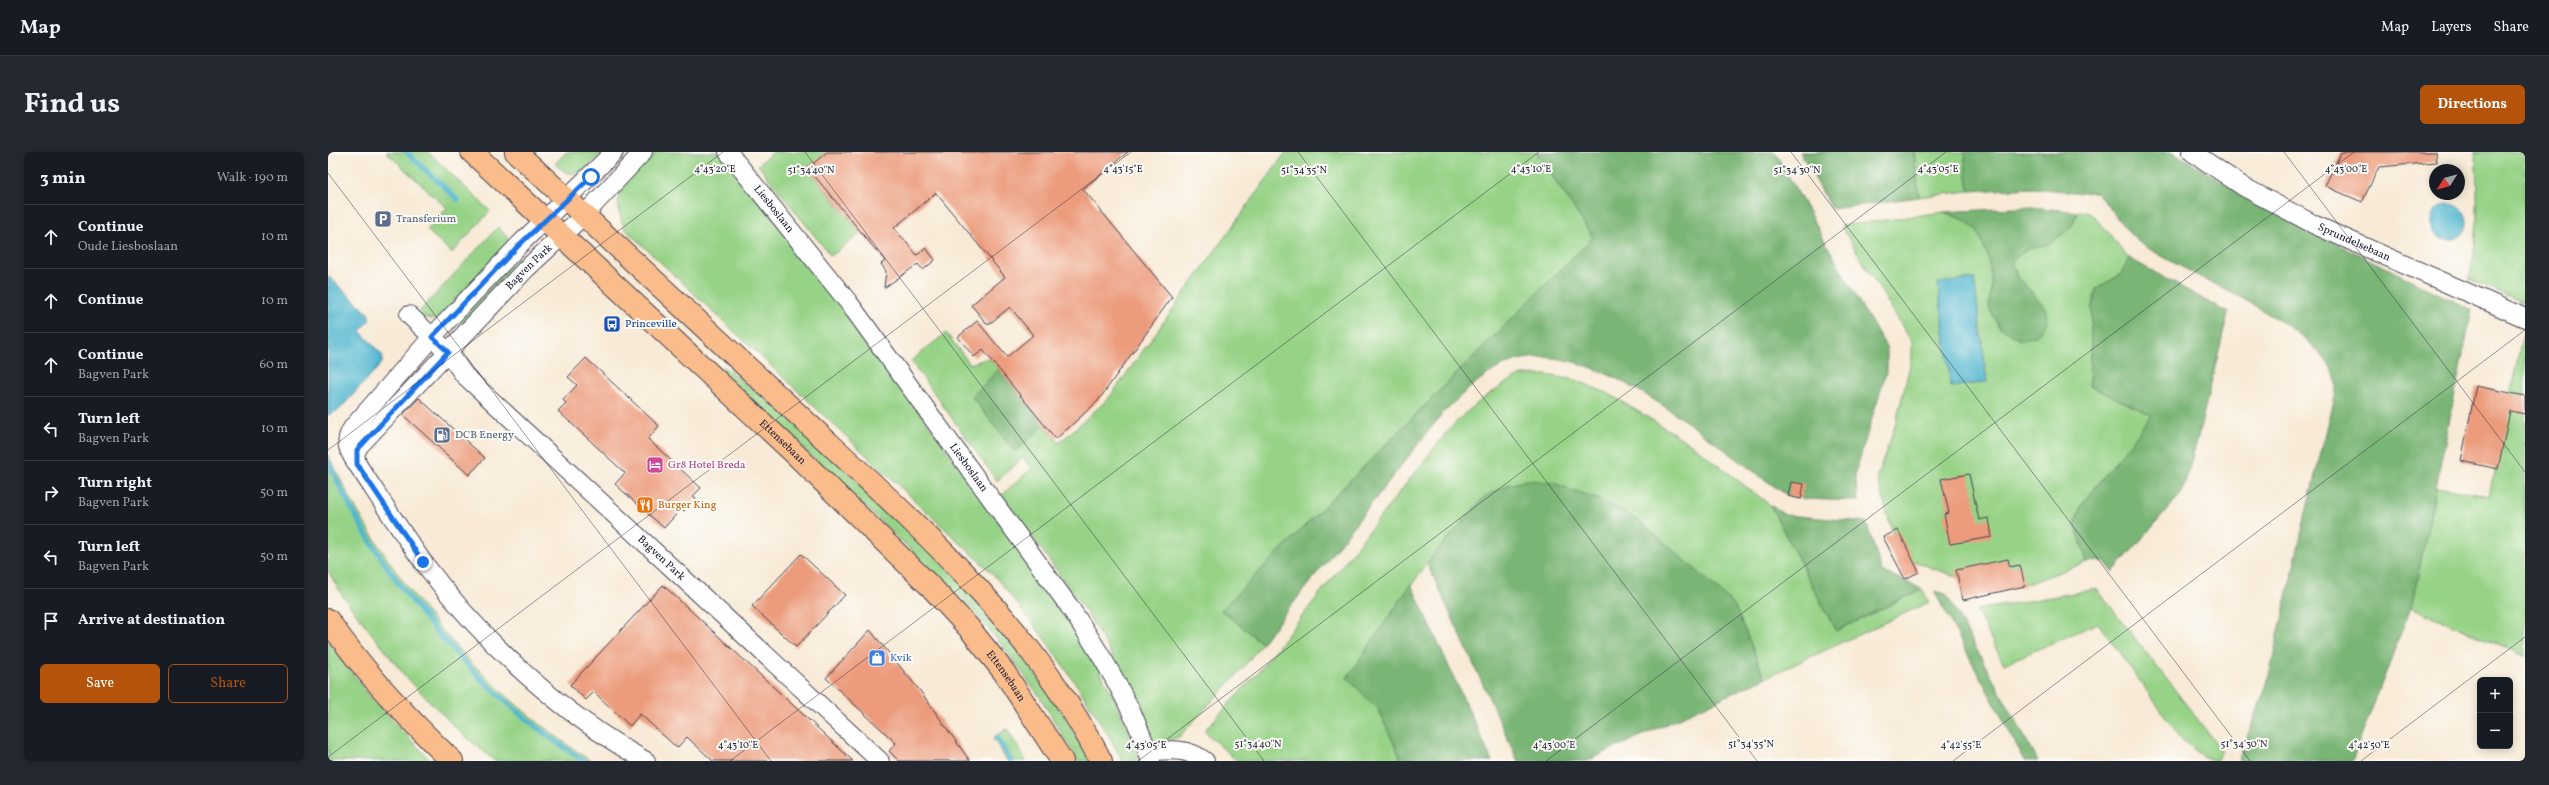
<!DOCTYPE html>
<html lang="en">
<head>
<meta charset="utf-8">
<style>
  :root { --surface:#171b24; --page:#242831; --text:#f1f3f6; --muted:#9ea1a6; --line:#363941; --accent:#b45309 }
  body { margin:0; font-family:Vollkorn,serif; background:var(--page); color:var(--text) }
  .controls { position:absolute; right:12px; bottom:12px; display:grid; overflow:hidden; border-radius:6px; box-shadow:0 2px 10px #0003 }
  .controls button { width:36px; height:36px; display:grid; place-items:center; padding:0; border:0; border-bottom:1px solid var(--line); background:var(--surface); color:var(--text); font:20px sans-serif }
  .compass { position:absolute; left:2101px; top:12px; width:36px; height:36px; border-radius:50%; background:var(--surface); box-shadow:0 2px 10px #0003; rotate:233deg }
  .stop { position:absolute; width:12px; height:12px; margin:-9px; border:3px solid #1a73e8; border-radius:50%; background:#fff }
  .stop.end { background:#1a73e8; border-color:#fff; box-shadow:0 1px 4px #0008 }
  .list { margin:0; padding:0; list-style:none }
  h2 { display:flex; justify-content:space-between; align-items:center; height:52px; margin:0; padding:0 16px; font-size:17px }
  h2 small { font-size:13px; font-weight:400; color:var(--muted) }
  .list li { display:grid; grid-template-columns:26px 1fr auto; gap:12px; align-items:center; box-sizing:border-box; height:64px; padding:0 16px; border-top:1px solid var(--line) }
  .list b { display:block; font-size:15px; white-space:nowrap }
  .list p { margin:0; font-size:13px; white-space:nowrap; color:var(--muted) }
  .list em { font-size:13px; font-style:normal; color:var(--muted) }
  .actions { display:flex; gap:8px; padding:12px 16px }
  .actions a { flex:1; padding:9px 0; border:1px solid var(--accent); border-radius:6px; text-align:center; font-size:14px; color:var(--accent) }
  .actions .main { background:var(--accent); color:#fff }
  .icon { flex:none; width:22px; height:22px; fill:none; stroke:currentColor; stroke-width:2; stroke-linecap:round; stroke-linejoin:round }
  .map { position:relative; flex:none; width:2197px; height:609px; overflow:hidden; border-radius:6px }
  header { display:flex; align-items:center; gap:24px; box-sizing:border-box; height:56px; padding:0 20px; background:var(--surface); border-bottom:1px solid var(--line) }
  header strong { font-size:19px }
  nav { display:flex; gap:22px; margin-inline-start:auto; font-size:14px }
  .intro { display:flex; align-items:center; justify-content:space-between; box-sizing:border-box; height:96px; padding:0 24px }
  h1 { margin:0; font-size:28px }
  .button { padding:10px 18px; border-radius:6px; background:var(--accent); color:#fff; font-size:14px; font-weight:700 }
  main { display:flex; gap:24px; padding:0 24px }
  aside { flex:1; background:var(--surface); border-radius:6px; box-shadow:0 2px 10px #0003 }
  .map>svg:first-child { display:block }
</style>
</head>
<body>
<header>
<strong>Map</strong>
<nav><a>Map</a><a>Layers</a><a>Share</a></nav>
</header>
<div class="intro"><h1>Find us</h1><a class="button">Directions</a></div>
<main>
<aside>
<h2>3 min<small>Walk · 190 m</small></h2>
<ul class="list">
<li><svg class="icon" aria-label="ahead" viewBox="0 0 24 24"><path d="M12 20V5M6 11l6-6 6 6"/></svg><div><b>Continue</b><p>Oude Liesboslaan</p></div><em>10 m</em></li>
<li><svg class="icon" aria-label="ahead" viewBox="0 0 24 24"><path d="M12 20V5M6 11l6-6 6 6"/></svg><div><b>Continue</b></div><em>10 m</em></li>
<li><svg class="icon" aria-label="ahead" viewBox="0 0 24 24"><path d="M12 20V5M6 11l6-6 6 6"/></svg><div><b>Continue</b><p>Bagven Park</p></div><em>60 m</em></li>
<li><svg class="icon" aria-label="left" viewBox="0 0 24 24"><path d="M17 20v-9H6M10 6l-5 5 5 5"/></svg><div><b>Turn left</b><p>Bagven Park</p></div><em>10 m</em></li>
<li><svg class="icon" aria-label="right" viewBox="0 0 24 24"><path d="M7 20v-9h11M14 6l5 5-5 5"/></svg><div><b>Turn right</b><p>Bagven Park</p></div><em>50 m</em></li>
<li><svg class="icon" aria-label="left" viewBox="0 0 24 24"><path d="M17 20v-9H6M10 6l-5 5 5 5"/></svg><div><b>Turn left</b><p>Bagven Park</p></div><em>50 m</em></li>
<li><svg class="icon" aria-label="arrive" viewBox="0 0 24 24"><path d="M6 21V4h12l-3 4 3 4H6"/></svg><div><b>Arrive at destination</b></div></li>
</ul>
<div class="actions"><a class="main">Save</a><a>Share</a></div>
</aside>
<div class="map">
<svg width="2197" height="609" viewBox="0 0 2197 609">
  <rect width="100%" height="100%" fill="#fdfcf7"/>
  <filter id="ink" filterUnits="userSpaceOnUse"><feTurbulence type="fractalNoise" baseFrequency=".025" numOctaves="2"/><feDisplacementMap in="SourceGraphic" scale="8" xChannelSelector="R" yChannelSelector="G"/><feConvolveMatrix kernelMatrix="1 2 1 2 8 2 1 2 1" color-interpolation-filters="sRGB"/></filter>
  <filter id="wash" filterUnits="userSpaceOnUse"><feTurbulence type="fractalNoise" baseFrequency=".012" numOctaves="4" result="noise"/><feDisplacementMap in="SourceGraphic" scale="16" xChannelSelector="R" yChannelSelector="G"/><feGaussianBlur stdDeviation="0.9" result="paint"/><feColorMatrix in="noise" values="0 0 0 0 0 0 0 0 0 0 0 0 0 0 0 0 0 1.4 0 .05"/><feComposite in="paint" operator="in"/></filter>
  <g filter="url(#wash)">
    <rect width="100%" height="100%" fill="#f8ead6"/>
    <g fill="#97d387" stroke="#5c7a61" fill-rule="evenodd">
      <path d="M 58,0 L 100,0 L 162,59 L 124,101 L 99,78 L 119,56 Z"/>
      <path d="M 238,0 L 275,0 C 258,16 248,32 227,12 Z"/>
      <path d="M 328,0 L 391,0 C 428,46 468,92 504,139 C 553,205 600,272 648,339 C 709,423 779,509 812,609 L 795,609 C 757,541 714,480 664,421 L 297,77 C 279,38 300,25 328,0 Z"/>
      <path d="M 445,0 L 498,0 L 479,16 L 533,81 L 503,104 L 430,13 Z"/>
      <path d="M 958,0 L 1208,0 L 1265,85 L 893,458 L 934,491 L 915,516 L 851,585 L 832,591 L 823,588 L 796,524 L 777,491 L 757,458 L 674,343 L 704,316 L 695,306 L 669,329 L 583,209 L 618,181 L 642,212 L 661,206 L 671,217 L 644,245 L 687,300 L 716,273 L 731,291 L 781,246 Z"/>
      <path d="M 1586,0 L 1636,0 L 1641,39 L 1591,45 Z"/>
      <path d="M 2147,0 L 2197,0 L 2197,151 L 2141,127 C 2151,84 2150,44 2147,0 Z"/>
      <path d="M 1758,59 L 1768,66 L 1801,106 L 1792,123 L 1768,137 L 1764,155 L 1761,234 L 1825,263 L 1753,354 L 1747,372 L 1759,410 L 1702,431 L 1667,431 L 1637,436 L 1629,425 L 1577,406 L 1569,396 L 1549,325 L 1567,274 L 1584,205 L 1584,190 L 1513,74 L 1616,60 L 1636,68 L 1648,77 L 1659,102 L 1664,129 L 1661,155 L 1671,175 L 1705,141 L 1689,125 L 1684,109 L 1700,96 L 1721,92 L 1742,76 L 1750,60 ZM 1646,127 L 1659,230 L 1623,235 L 1610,132 Z"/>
      <path d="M 170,75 L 182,88 L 110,167 C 102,167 96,167 91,160 Z"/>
      <path d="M 194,101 L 199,105 L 134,174 L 130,170 Z"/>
      <path d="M 2195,181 L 2197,182 L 2197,504 L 2083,455 L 2108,335 L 2161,344 Z"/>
      <path d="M 395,214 L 464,268 L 616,412 L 683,487 L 736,564 L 762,609 L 750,609 L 712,545 L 674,493 L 636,448 L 392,218 Z"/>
      <path d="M 1193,223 L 1217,223 L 1248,228 L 1283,243 L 1363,292 L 1442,353 L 1508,479 L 1594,437 L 1601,450 L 1437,526 L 1407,455 L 1392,439 L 1310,368 L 1280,351 L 1180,333 L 1156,346 L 1099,411 L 1019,526 L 1050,557 L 1074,609 L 909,609 L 876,579 L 931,519 L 1118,281 C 1142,255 1161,240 1193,223 Z"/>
      <path d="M 0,303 C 61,429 145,531 263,609 L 167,609 L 132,580 L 77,524 L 16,446 L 0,419 Z"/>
      <path d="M 1769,437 L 1894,599 L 1888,609 L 1876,605 L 1855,589 L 1770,471 L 1676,512 L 1648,458 Z"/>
      <path d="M 0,489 L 44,547 L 103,609 L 0,609 Z"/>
      <path d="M 679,577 L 698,609 L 679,609 L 665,586 Z"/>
    </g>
    <g fill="#79b574" stroke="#4e6c58">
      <path d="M 1208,0 L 1447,0 L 1534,155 L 1559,196 L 1559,217 L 1527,322 L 1530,349 L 1475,347 L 1459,343 C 1394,301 1278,190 1195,207 C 1162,214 1136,240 1113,263 L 934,491 L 893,458 L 1265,85 Z"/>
      <path d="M 1472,0 L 1586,0 L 1591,45 L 1504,57 Z"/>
      <path d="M 1636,0 L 1845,0 L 1941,58 L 2144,158 L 2084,452 L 2024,609 L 1910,609 L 1939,532 L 1983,339 L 2006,249 C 2008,241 2010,231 2006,222 C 1982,168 1861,125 1811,90 C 1800,83 1780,52 1768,40 L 1755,41 L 1706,36 L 1641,39 Z"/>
      <path d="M 1704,55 L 1750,60 L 1742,76 L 1721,92 L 1700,96 L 1684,109 L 1689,125 L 1717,155 L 1720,169 L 1708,184 L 1692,188 L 1671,175 L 1661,155 L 1664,129 L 1659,102 L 1648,77 L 1636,68 L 1616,60 Z"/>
      <path d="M 1801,106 L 1900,161 L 1870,285 L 1854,341 L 1785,420 L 1776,409 L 1759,410 L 1747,372 L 1753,354 L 1824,263 L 1761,234 L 1764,155 L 1768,137 L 1792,123 Z"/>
      <path d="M 671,217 L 716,273 L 687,300 L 644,245 Z"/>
      <path d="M 1199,328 L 1223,330 L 1280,351 L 1310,368 L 1392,439 L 1407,455 L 1437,526 L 1259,609 L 1190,609 L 1099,411 L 1156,345 L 1180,333 Z"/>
      <path d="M 1442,353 L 1457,363 L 1538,370 L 1554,419 L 1594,437 L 1508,479 Z"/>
      <path d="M 1083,432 L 1164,609 L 1074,609 L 1050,557 L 1019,526 Z"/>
      <path d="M 1606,439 L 1618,442 L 1710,609 L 1697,609 Z"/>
    </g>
    <g fill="#50b6cf" stroke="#396c85">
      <circle cx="2121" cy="70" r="18"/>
      <path d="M 0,124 L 40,161 L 42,167 L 32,179 L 55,204 L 54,211 L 11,258 L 0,263 Z"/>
      <path d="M 1646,127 L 1659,230 L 1623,235 L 1610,131 Z"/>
    </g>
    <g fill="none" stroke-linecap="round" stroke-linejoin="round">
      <g stroke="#50b6cf" stroke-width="5">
        <path d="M 78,0 L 130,48"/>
        <path d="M 0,310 C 55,430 145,537 256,609"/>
        <path d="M 669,585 L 683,609"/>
      </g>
    </g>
    <g id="blocks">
      <g fill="#ec9c7d">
        <path d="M 499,0 L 800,0 L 755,37 L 844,145 L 770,249 L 728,287 L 655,198 L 646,205 L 630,185 L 649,169 L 679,205 L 705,183 L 682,155 L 660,173 L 643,153 L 677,125 L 608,41 L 566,76 L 589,103 L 598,96 L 607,108 L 595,118 L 590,112 L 556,136 L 558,119 L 553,112 L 557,109 L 480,16 Z"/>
        <path d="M 2013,0 L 2108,0 L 2109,10 L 2051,15 L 2034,50 L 1997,34 Z"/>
        <path d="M 258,206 L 331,274 L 320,287 L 373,336 L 365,344 L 368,346 L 356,359 L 353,357 L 336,376 L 287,332 L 297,321 L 230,259 L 238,251 L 235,248 L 249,233 L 240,225 Z"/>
        <path d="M 2148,234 L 2197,244 L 2197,262 L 2182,259 L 2170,317 L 2133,309 Z"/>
        <path d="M 91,246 L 157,306 L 141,323 L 75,263 Z"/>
        <path d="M 1641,322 L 1651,368 L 1661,366 L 1664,385 L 1622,392 L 1616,362 L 1621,361 L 1613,327 Z"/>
        <path d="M 1463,330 L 1476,332 L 1473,347 L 1460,344 Z"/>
        <path d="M 1570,378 L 1591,420 L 1577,427 L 1555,385 Z"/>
        <path d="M 473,402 L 517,443 L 468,495 L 424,454 Z"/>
        <path d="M 1680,407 L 1682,415 L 1692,413 L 1697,434 L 1635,448 L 1628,418 Z"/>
        <path d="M 335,433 L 481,568 L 525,609 L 385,609 L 359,585 L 349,596 L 312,562 L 302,574 L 266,540 L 258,548 L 242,533 Z"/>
        <path d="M 542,478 L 593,540 L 642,609 L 571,609 L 561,599 L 568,591 L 498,526 Z"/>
      </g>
    </g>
  </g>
  <g filter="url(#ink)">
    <use href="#blocks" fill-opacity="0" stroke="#424052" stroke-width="1"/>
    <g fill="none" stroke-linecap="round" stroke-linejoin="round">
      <g stroke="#424052" stroke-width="20">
        <g id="minor">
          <path d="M 286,0 L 191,93 L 104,185 L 25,275 C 15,289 20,299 29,312 C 51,345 72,378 95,410 C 154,489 232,561 318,609"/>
          <path id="s1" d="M 400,0 L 521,151 L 741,454 C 773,502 805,553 823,609"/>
          <path id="s2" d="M 1864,0 L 1916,35 L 1987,73 L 2197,166"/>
          <path id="s3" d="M 81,163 L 120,200 L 136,223 L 552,609"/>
          <path id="s4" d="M 29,312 L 27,302 L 31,294 L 197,118 L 256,63 L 315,0"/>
          <path d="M 820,600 C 842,598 858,595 877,609"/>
        </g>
      </g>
      <g stroke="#424052" stroke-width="24">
        <g id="major">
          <path id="s5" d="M 144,0 L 463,298 L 604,436 L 641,476 L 676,520 L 734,609"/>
          <path d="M 188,0 C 286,90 382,180 478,270 C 589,373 703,472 773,609"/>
        </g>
      </g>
      <g stroke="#424052" stroke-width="24">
        <path id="highway" d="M 0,468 C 36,520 78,565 124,609"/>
      </g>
      <use href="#minor" stroke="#fff" stroke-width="18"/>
      <use href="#major" stroke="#f9bc8a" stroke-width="22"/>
      <use href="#highway" stroke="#f9bc8a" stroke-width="22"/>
    </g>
  </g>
  <g fill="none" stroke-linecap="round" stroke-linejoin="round" filter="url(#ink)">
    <path stroke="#1a73e8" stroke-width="5" d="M 95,410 L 29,312 L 29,298 L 120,200 L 104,185 L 191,93 L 263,25"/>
  </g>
  <path fill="none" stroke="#22223b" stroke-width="1" stroke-opacity="0.45" d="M 477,0 L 936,609M 970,0 L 1429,609M 1463,0 L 1922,609M 1956,0 L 2197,320M 0,21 L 443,609M 0,298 L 395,0M 0,605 L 803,0M 402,609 L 1211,0M 810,609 L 1618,0M 1218,609 L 2026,0M 1625,609 L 2197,178M 2033,609 L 2197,485"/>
  <defs>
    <g id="parking-square" transform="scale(0.9)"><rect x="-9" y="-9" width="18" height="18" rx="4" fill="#5c6f8a" stroke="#fdfcf7"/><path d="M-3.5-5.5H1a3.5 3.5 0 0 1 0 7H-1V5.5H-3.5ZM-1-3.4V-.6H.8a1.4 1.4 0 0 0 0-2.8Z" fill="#fff"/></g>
    <g id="bus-square" transform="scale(0.9)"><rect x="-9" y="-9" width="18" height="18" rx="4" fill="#1a4fb4" stroke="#fdfcf7"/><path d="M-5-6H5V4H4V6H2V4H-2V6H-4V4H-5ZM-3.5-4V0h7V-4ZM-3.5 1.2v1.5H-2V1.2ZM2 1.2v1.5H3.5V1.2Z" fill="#fff"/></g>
    <g id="fuel-square" transform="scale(0.9)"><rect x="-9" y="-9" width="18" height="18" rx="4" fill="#5c6f8a" stroke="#fdfcf7"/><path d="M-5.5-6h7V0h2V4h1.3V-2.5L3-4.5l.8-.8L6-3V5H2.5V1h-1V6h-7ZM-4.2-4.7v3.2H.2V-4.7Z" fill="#fff"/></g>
    <g id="hotel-square" transform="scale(0.9)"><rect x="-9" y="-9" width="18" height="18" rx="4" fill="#d1479c" stroke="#fdfcf7"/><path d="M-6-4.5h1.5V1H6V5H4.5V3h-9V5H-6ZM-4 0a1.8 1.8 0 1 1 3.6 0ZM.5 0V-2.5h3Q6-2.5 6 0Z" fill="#fff"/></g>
    <g id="restaurant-square" transform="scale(0.9)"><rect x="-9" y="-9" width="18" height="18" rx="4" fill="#e8710a" stroke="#fdfcf7"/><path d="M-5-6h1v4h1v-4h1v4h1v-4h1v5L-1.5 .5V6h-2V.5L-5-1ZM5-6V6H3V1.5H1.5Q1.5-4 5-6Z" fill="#fff"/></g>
    <g id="shop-square" transform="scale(0.9)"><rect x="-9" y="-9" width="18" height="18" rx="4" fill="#3f7fe0" stroke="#fdfcf7"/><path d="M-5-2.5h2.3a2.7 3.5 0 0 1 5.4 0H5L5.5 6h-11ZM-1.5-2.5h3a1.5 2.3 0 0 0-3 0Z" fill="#fff"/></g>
  </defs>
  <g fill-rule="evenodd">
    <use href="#parking-square" x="55" y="67"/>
    <use href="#bus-square" x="284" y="172"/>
    <use href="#fuel-square" x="114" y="283"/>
    <use href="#hotel-square" x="327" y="313"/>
    <use href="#restaurant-square" x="317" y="353"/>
    <use href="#shop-square" x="549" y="506"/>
  </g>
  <g text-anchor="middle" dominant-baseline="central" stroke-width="4" stroke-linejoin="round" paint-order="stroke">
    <g font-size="11" fill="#22223b" stroke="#fdfcf7">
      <text stroke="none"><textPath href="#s1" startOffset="73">Liesboslaan</textPath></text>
      <text stroke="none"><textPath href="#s2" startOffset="186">Sprundelsebaan</textPath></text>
      <text stroke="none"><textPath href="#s4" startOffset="266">Bagven Park</textPath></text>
      <text stroke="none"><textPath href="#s5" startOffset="425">Ettensebaan</textPath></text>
      <text stroke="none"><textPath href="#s1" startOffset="397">Liesboslaan</textPath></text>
      <text stroke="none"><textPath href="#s3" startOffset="351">Bagven Park</textPath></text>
      <text stroke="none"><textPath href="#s5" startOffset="749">Ettensebaan</textPath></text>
    </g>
    <g font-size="11" fill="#4e5e75" stroke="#fdfcf7" text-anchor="start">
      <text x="68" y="67">Transferium</text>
      <text x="127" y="283">DCB Energy</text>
    </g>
    <g font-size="11" fill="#164399" stroke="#fdfcf7" text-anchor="start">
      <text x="297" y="172">Princeville</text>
    </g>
    <g font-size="11" fill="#b23c85" stroke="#fdfcf7" text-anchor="start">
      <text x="340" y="313">Gr8 Hotel Breda</text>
    </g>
    <g font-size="11" fill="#c56008" stroke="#fdfcf7" text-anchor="start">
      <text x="330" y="353">Burger King</text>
    </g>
    <g font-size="11" fill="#366cbe" stroke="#fdfcf7" text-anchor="start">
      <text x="562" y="506">Kvik</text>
    </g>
  </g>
  <g font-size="10" text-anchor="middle" fill="#22223b" stroke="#fdfcf7" stroke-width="4" stroke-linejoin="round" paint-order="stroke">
    <text x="2018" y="20">4°43'00"E</text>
    <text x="387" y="20">4°43'20"E</text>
    <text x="795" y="20">4°43'15"E</text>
    <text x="1203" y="20">4°43'10"E</text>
    <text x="1610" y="20">4°43'05"E</text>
    <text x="483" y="21">51°34'40"N</text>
    <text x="976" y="21">51°34'35"N</text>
    <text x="1469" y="21">51°34'30"N</text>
    <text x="930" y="595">51°34'40"N</text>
    <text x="1423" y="595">51°34'35"N</text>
    <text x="1916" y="595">51°34'30"N</text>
    <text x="410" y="596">4°43'10"E</text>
    <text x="818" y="596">4°43'05"E</text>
    <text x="1226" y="596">4°43'00"E</text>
    <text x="1633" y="596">4°42'55"E</text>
    <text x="2041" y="596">4°42'50"E</text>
  </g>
</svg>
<div class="controls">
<button>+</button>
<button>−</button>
</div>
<svg class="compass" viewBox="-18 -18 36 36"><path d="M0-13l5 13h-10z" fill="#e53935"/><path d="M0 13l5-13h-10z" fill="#9ea1a6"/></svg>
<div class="stop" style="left:263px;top:25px"></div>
<div class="stop end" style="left:95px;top:410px"></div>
</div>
</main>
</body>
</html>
